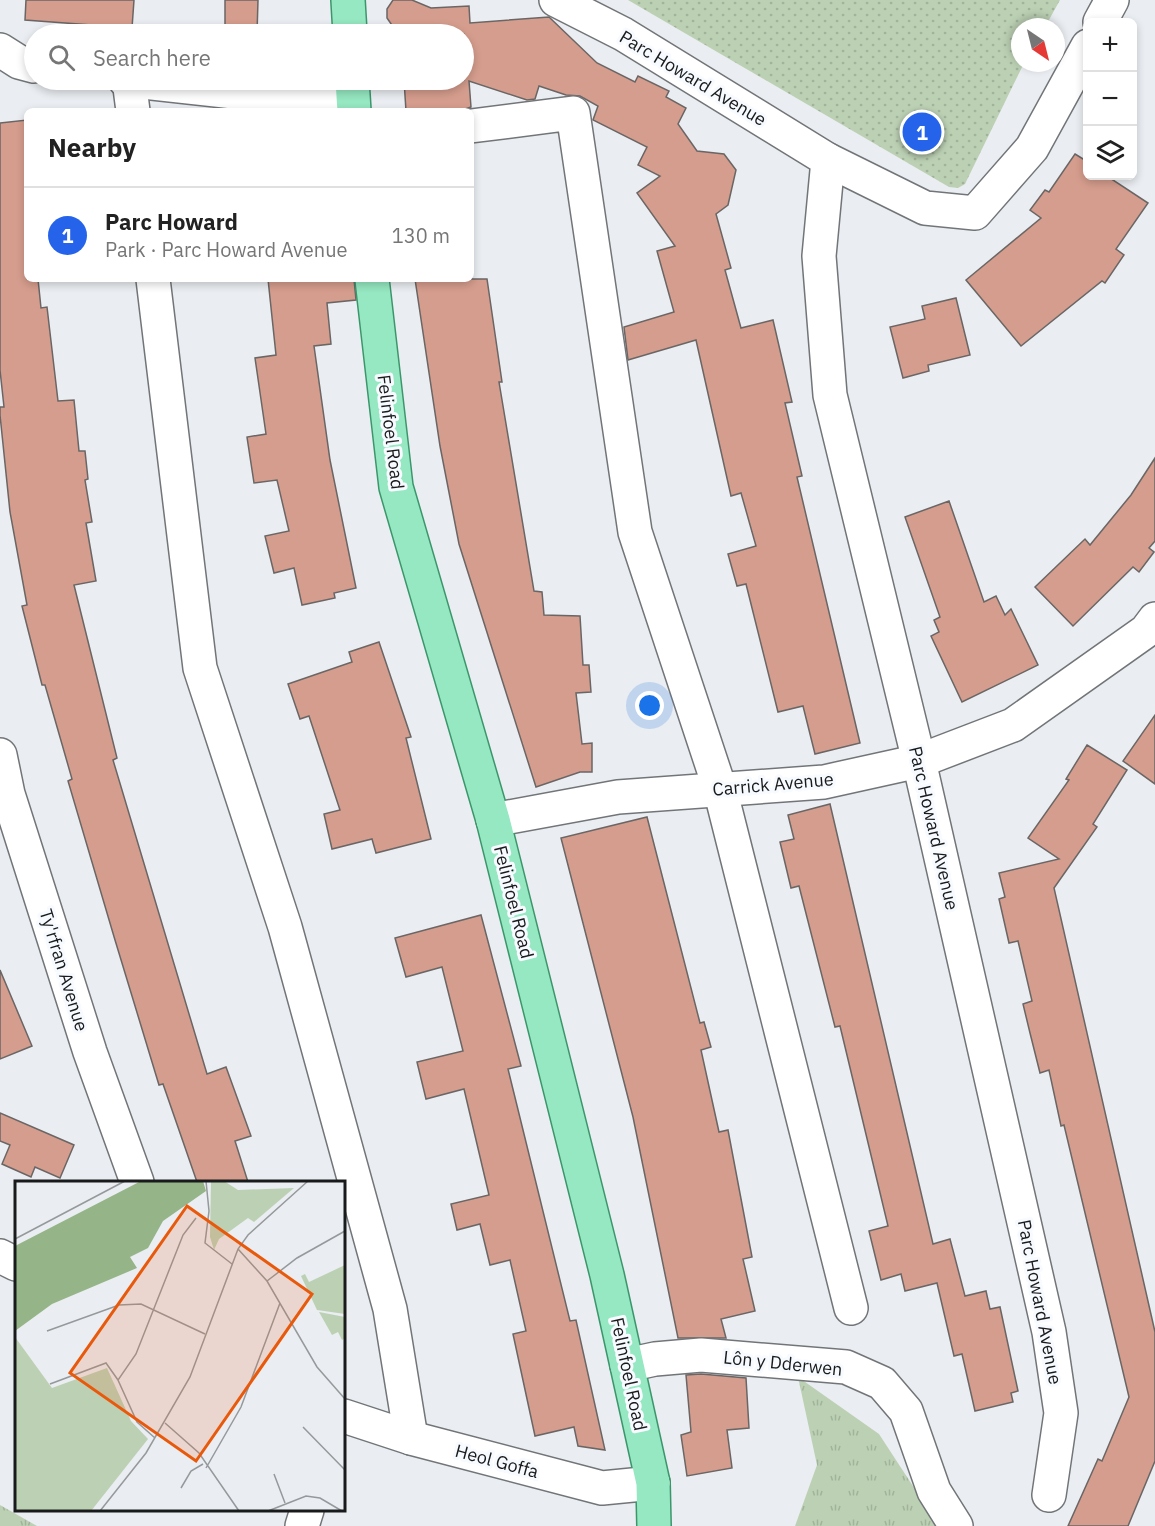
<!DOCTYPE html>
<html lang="en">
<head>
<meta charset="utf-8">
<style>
  :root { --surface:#fff; --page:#f2f2f2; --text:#222; --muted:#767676; --line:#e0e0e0; --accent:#2563eb }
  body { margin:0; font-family:"IBM Plex Sans",sans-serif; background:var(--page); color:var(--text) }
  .controls { position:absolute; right:18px; top:18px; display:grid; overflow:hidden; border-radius:9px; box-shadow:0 3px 9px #0003 }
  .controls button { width:54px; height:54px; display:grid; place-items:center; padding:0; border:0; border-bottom:2px solid var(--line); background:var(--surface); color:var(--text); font:30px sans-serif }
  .compass { position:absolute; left:1011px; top:18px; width:54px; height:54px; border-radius:50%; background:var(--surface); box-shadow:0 3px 9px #0003; rotate:145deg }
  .you { position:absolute; left:650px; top:706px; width:21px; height:21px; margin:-15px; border:4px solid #fff; border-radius:50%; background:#1a73e8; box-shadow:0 0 0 9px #1a73e833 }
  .badge { display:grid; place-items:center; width:39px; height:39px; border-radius:50%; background:var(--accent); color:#fff; font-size:20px; font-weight:700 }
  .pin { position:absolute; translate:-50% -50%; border:3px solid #fff; box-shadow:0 2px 6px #0006 }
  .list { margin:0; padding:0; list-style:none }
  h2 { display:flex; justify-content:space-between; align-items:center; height:78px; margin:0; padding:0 24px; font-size:26px }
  h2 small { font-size:20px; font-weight:400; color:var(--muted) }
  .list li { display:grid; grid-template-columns:39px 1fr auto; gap:18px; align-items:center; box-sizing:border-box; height:96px; padding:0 24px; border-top:2px solid var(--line) }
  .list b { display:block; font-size:22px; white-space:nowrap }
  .list p { margin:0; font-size:20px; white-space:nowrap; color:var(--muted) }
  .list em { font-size:20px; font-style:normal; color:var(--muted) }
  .icon { flex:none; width:33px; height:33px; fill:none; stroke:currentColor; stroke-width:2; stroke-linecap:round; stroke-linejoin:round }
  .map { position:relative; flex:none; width:1155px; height:1526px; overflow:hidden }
  .search { position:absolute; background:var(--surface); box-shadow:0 3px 9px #0003; left:24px; top:24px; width:450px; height:66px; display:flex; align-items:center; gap:15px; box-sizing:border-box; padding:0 21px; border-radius:33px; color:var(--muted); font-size:22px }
  .panel { position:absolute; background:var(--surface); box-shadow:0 3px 9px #0003; left:24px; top:108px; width:450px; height:174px; border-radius:9px }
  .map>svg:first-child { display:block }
</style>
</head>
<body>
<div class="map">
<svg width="1155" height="1526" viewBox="0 0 1155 1526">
  <defs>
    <pattern id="grass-tufts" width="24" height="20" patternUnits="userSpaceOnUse" patternTransform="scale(1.5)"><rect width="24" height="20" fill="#bcd1b4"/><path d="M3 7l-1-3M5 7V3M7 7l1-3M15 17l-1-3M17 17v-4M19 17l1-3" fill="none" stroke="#a1b39a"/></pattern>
    <pattern id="park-dots" width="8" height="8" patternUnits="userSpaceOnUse" patternTransform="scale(1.5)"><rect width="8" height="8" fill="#bcd1b4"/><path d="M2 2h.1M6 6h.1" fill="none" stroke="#a1b39a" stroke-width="1.8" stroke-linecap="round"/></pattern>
  </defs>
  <rect width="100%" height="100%" fill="#eaedf1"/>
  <g fill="url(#grass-tufts)">
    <path d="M 798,1377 L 879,1434 L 939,1526 L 795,1526 L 817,1465 Z"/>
    <path d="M 0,1505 L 37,1526 L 0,1526 Z"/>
  </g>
  <path fill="url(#park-dots)" d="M 628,0 L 1060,0 L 1045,27 L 1020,27 L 1020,63 L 1024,63 L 965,184 L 958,188 L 949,187 Z"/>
  <g fill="#d59d8d" stroke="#6a6665" stroke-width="1.5">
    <path d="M 26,0 L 134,0 L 132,28 L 25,20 Z"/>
    <path d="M 225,0 L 258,0 L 257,34 L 225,34 Z"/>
    <path d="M 393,0 L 412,0 L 431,8 L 469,6 L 470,23 L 549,17 L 597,63 L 635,82 L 638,76 L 669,91 L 666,97 L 686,108 L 678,124 L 697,151 L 724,154 L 736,170 L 728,205 L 716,214 L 731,268 L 725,270 L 741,328 L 773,320 L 792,402 L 785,403 L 802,476 L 797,477 L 860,743 L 815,754 L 803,706 L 778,712 L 746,584 L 737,586 L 728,554 L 756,546 L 741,493 L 731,496 L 696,340 L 628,360 L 624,327 L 674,312 L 657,251 L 675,246 L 637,193 L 660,176 L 638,165 L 647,147 L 593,120 L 598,106 L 580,96 L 566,95 L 539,86 L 535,99 L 527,100 L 469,81 L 471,107 L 460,111 L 406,111 L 404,80 L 464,80 L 464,34 L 398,34 L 387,18 L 387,9 Z"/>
    <path d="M 27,120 L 27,279 L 38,279 L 41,308 L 47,307 L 58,401 L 74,400 L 79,451 L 85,451 L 88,479 L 85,480 L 92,522 L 86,523 L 96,581 L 74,585 L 117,758 L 113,760 L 207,1074 L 226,1067 L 251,1136 L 235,1141 L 248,1182 L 197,1182 L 163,1084 L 159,1085 L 115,940 L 68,781 L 72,779 L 45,685 L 42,685 L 22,606 L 27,605 L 10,512 L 0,415 L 0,407 L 4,407 L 0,370 L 0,123 Z"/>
    <path d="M 1075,154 L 1088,162 L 1088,176 L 1107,176 L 1148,203 L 1116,249 L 1124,255 L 1105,283 L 1102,281 L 1021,346 L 966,280 L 1041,218 L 1030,210 L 1045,190 L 1049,192 Z"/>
    <path d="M 268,279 L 354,279 L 356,300 L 327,303 L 331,344 L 314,346 L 330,460 L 356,588 L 334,593 L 335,598 L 302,605 L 294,568 L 274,573 L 265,536 L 289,531 L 277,480 L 254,483 L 247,437 L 266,434 L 255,358 L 276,355 Z"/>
    <path d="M 415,279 L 487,279 L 502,382 L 499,382 L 534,591 L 542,592 L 544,615 L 580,616 L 583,665 L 589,665 L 591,692 L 576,693 L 582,744 L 592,743 L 592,772 L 580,772 L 536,787 L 459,544 L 440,446 Z"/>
    <path d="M 956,298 L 970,355 L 928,365 L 929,371 L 903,378 L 890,327 L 925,319 L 922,306 Z"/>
    <path d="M 1155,458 L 1155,541 L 1149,548 L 1154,552 L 1139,572 L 1133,567 L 1073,626 L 1035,587 L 1085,539 L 1090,545 L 1131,495 Z"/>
    <path d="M 949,501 L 984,602 L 996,596 L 1005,615 L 1011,609 L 1038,665 L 962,702 L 931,636 L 939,632 L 934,620 L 940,617 L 905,517 Z"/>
    <path d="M 379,642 L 411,737 L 406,738 L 431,839 L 376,853 L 372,839 L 332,849 L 324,814 L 340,810 L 309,716 L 300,719 L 288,684 L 352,662 L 349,652 Z"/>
    <path d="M 1155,715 L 1155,784 L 1123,761 Z"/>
    <path d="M 1087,745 L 1127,770 L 1093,824 L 1097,827 L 1054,888 L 1155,1332 L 1155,1461 L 1128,1526 L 1068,1526 L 1098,1459 L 1102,1461 L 1129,1397 L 1064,1125 L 1061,1126 L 1049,1070 L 1040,1073 L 1030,1033 L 1023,1004 L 1032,1001 L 1018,941 L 1009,943 L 999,899 L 1005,897 L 999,873 L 1059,859 L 1028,838 L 1069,780 L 1066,779 Z"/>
    <path d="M 830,804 L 933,1244 L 950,1239 L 965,1296 L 986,1291 L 990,1309 L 1000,1307 L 1018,1391 L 1011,1393 L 1013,1402 L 975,1411 L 962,1354 L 954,1356 L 937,1283 L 905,1291 L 901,1274 L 881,1280 L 869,1231 L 888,1226 L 840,1026 L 835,1027 L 799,886 L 791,888 L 780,842 L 794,839 L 788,815 Z"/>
    <path d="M 647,817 L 700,1023 L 704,1022 L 711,1047 L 701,1050 L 719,1132 L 728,1130 L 752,1257 L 743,1259 L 755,1311 L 721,1319 L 726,1338 L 678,1338 L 633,1117 L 561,838 Z"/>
    <path d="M 481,915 L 521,1066 L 508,1069 L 570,1321 L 576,1320 L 605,1450 L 578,1446 L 574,1427 L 535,1436 L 513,1334 L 526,1331 L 510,1260 L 490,1265 L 480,1224 L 457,1230 L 451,1204 L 489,1195 L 464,1089 L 426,1099 L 417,1062 L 463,1051 L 442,967 L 406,977 L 395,938 Z"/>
    <path d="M 0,970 L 32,1046 L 0,1059 Z"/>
    <path d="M 0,1113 L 74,1145 L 60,1178 L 35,1167 L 31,1177 L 2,1164 L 10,1145 L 0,1141 Z"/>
    <path d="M 701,1374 L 746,1378 L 749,1428 L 727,1430 L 732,1468 L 687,1476 L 681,1435 L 691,1432 L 686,1375 Z"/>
  </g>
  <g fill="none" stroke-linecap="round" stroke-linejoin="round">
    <g stroke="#727578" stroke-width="36">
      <g id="minor">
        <path d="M 556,0 L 623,34 L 828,160 L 819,256 L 830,395 L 919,761 L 1049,1332 L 1061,1413 L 1049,1495"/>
        <path d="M 1100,22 L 1112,0"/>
        <path d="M 0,50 L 19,62 L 34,66"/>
        <path d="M 125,80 L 243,93 L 352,96"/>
        <path d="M 129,80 L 133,111"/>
        <path d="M 471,126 L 573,113 L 635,532 L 720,789 L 851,1308"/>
        <path d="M 828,160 L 925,208 L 975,213 L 1032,148 L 1088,46"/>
        <path d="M 153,279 L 200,668 L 285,927 L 390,1309 L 411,1438"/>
        <path d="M 0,755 L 8,794 L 90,1052 L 137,1182"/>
        <path d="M 493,820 L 618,797 L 824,782 L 919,761 L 1013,725 L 1146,631 L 1155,619"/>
        <path d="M 0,1256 L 16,1264"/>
        <path d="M 627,1365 L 655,1359 L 701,1355 L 846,1367 L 882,1383 L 906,1411 L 934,1491 L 956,1526"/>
        <path d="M 344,1416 L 411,1438 L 602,1488 L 653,1483"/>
        <path d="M 302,1526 L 307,1510"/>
      </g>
    </g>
    <g stroke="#3c966c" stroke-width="36">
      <g id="major">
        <path d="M 348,0 L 350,34"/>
        <path d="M 352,80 L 354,111"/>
        <path d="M 372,279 L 396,487 L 493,820 L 607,1275 L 653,1483 L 654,1526"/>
      </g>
    </g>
    <use href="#minor" stroke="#fff" stroke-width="33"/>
    <use href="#major" stroke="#95e8c1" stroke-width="33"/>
  </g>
  <g text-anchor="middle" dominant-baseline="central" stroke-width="6" stroke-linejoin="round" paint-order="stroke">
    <g font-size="18" fill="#191a1b" stroke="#f7fafe">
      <text transform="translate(693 78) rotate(31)">Parc Howard Avenue</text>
      <text transform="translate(391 432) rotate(83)">Felinfoel Road</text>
      <text transform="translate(773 784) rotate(-5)">Carrick Avenue</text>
      <text transform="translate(934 828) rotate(77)">Parc Howard Avenue</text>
      <text transform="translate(514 902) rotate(76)">Felinfoel Road</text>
      <text transform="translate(64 970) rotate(73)">Ty'rfran Avenue</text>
      <text transform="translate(1040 1302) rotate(79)">Parc Howard Avenue</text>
      <text transform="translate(783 1363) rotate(6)">Lôn y Dderwen</text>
      <text transform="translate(629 1374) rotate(78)">Felinfoel Road</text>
      <text transform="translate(497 1461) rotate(15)">Heol Goffa</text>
    </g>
  </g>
  <g transform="translate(15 1181)">
    <rect width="330" height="330" fill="#eaedf1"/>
    <path d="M 196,0 L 209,0 L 223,9 L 279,7 L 239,41 L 233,37 L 204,58 L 199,69 L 195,56 ZM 330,84 L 330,133 L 302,129 L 286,95 L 290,93 L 294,101 ZM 304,131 L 330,136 L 330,157 L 327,159 L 323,151 L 317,154 Z" fill="#bcd1b4"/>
    <path d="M 126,0 L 188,0 L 191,10 L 148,40 L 133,67 L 115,76 L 122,87 L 37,123 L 0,150 L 0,65 Z" fill="#95b588"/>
    <path d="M 0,156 L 37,207 L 92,187 L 116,240 L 133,258 L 76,330 L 0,330 Z" fill="#bcd1b4"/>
    <path d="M 39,285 L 43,300 L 62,319 L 44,320 L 32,330 L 10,306 Z" fill="#bcd1b4"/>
    <path fill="none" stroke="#96999b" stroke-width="1.5" d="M 191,0 L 194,30 L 190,62 L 217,83M 0,58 L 110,0M 223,68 L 252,100 L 302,186 L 330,218M 252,100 L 282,77 L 330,50M 32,150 L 104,124 L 126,123 L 190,153M 35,203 L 91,182 L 103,199M 150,242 L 184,272 L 224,330M 288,246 L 330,289M 140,257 L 122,241 L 103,199 L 121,173 L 168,54 L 181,37M 191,287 L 226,226 L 265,122M 259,293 L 270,322M 166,307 L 176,290 L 188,283M 85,330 L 131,272 L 175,196 L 223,68 L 233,54 L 293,0M 253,330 L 291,315 L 305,317 L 327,330"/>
    <path fill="#e8590c" fill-opacity="0.15" stroke="#e8590c" stroke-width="3" d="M 172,25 L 297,113 L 181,280 L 55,192 Z"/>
    <rect width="330" height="330" fill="none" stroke="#191a1b" stroke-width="3"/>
  </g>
</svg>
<div class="controls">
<button>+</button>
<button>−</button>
<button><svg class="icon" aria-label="layers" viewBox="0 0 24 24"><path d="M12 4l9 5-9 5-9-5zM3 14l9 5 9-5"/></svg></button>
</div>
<svg class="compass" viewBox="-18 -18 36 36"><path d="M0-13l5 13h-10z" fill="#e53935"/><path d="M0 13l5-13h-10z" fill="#767676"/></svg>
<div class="you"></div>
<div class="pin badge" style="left:922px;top:132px">1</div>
<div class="search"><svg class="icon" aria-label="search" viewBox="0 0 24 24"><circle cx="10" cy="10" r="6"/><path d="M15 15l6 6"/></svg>Search here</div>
<section class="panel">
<h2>Nearby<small></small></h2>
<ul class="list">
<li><span class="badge">1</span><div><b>Parc Howard</b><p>Park · Parc Howard Avenue</p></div><em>130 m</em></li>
</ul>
</section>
</div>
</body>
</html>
